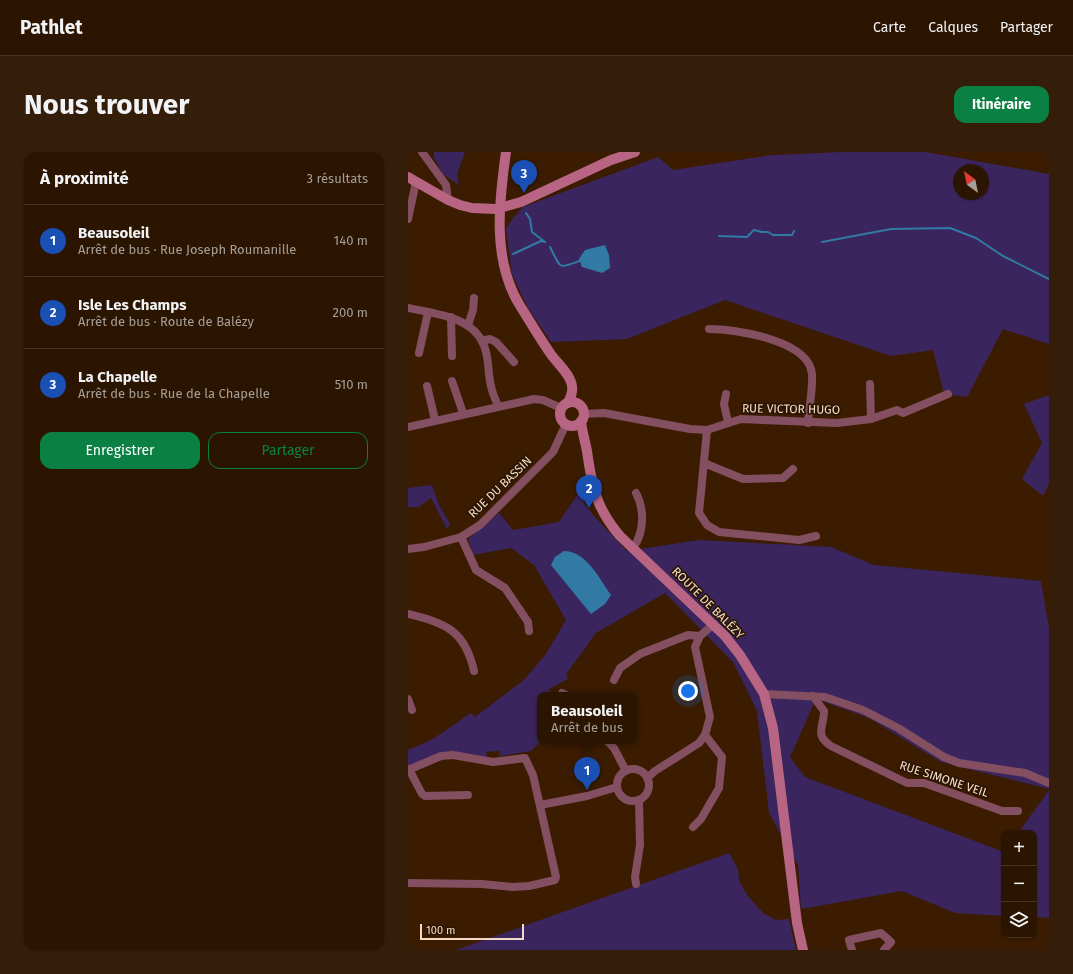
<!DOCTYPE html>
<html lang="fr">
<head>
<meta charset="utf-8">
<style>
  :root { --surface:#2c1500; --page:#341e0a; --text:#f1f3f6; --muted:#a69f99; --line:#483422; --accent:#0b8043 }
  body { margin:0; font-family:"Fira Sans",sans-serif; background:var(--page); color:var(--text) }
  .controls { position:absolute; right:12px; bottom:12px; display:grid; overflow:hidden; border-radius:8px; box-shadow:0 1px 3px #0004 }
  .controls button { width:36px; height:36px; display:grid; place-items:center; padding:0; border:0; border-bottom:1px solid var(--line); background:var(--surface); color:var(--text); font:20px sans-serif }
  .compass { position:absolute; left:545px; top:12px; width:36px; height:36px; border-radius:50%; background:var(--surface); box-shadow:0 1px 3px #0004; rotate:327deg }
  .scale { position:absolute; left:12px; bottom:10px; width:104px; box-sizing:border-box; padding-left:4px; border:2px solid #f4d9c6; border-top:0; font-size:11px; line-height:14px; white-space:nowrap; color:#f4d9c6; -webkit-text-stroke:3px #2b1503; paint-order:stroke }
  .you { position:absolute; left:280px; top:539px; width:14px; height:14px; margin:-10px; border:3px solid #fff; border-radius:50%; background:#1a73e8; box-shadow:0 0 0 6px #1a73e833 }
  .badge { display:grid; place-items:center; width:26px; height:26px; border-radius:50%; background:var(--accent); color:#fff; font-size:13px; font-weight:700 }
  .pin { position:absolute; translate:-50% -33px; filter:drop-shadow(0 1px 2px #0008) }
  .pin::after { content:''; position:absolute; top:21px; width:14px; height:12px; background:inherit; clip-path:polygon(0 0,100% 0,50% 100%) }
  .popup { position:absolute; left:129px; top:540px; width:100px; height:52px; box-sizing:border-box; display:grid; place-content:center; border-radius:8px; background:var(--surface); filter:drop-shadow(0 1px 3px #0005); font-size:13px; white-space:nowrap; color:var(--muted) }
  .popup b { font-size:15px; color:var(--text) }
  .popup::after { content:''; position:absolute; left:50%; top:100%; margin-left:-8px; border:8px solid transparent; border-top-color:var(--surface) }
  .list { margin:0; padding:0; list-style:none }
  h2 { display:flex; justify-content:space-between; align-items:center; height:52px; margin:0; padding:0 16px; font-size:17px }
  h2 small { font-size:13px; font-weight:400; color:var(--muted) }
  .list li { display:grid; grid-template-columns:26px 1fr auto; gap:12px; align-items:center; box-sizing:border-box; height:72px; padding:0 16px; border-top:1px solid var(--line) }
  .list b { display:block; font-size:15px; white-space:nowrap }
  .list p { margin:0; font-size:13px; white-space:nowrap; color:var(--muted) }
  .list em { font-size:13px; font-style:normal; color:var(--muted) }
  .actions { display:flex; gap:8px; padding:12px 16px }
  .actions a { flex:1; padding:9px 0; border:1px solid var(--accent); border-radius:12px; text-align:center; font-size:14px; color:var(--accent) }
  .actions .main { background:var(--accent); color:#fff }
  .icon { flex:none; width:22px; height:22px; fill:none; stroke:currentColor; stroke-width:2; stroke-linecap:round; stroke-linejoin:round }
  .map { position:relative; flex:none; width:641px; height:798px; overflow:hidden; border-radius:12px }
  header { display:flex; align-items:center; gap:24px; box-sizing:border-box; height:56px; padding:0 20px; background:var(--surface); border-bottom:1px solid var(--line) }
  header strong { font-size:19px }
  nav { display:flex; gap:22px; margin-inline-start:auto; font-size:14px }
  .intro { display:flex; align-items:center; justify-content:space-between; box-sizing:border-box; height:96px; padding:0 24px }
  h1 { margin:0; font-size:28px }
  .button { padding:10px 18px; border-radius:12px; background:var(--accent); color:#fff; font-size:14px; font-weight:700 }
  main { display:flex; gap:24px; padding:0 24px }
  aside { flex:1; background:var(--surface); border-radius:12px; box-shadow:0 1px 3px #0004 }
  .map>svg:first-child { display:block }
</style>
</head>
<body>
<header>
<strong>Pathlet</strong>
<nav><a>Carte</a><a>Calques</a><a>Partager</a></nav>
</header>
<div class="intro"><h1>Nous trouver</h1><a class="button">Itinéraire</a></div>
<main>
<aside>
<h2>À proximité<small>3 résultats</small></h2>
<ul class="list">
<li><span class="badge" style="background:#1a4fb4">1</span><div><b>Beausoleil</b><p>Arrêt de bus · Rue Joseph Roumanille</p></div><em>140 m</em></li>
<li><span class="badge" style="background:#1a4fb4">2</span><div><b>Isle Les Champs</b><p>Arrêt de bus · Route de Balézy</p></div><em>200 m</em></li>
<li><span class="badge" style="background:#1a4fb4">3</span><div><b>La Chapelle</b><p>Arrêt de bus · Rue de la Chapelle</p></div><em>510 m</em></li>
</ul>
<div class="actions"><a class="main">Enregistrer</a><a>Partager</a></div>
</aside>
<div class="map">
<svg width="641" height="798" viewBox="0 0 641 798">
  <rect width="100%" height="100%" fill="#3b1c00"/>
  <g fill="#3b255f" fill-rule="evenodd">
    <path d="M 26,0 L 57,0 L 49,22 L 51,33 L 35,22 L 26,6 Z"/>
    <path d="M 434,0 L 518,0 L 641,22 L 641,192 L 595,177 L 559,245 L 536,242 L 525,198 L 483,204 L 317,148 L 219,187 L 143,190 L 120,156 L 104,122 L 98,77 L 106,65 L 115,55 L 250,5 L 265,18 L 364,3 ZM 551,18 L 575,18 L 575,42 L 551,42 Z"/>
    <path d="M 641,243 L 641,332 L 635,344 L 614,327 L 634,291 L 616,252 Z"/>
    <path d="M 24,333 L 31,353 L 42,372 L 39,377 L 23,346 L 11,355 L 0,355 L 0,336 Z"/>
    <path d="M 176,333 L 176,351 L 186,364 L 219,399 L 291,388 L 423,395 L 466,413 L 633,429 L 641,476 L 641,637 L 533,610 L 461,566 L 408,547 L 382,605 L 397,625 L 596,700 L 596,764 L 547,761 L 494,739 L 393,757 L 390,713 L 361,661 L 349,559 L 325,510 L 257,441 L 188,481 L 158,522 L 160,527 L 141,537 L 145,543 L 132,543 L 133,589 L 123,599 L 92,604 L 91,599 L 78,600 L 79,605 L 40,599 L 0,614 L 0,598 L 25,587 L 63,561 L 67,565 L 116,528 L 138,502 L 158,468 L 126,413 L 103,396 L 65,403 L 60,387 L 91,361 L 105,378 L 151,370 Z"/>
    <path d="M 641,638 L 641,766 L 626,765 L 626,681 L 610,681 Z"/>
    <path d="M 321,701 L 330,717 L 331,729 L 339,743 L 355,761 L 368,768 L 381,767 L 388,798 L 48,798 Z"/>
  </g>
  <g fill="#317aa4">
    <path d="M 197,93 L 201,103 L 202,116 L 194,121 L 174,115 L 171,107 L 177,98 Z"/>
    <path d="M 156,399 C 178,399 191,426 203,443 L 197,452 L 183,462 L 143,413 L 147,405 Z"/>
  </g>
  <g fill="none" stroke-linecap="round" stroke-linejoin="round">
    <g stroke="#317aa4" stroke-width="2">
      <path d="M 118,61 L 122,67 L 124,80 L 137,90"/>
      <path d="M 311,84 L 339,85 L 346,78 L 354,80 L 360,80 L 365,83 L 384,83 L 386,79"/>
      <path d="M 414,90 L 483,77 L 542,76 L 568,86 L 595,104 L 641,127"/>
      <path d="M 142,95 C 154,118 149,117 174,108"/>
      <path d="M 105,102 L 133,89 L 137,90"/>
    </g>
    <g stroke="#834f61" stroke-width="8">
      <path d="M 14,0 L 38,33 L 40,48"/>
      <path d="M 0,67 L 8,30"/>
      <path d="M 0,156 C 29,162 70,165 78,200 C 81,211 80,223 83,234 C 84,241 88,248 90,254"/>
      <path d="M 43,165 L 44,204"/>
      <path d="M 60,173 L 65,158 L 66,146"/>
      <path d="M 301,177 C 327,177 401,188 404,222 C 405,237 401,255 400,271"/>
      <path d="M 74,189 L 82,187 L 88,190 L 106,210"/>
      <path d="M 11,201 L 20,160"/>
      <path d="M 44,229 L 55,261"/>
      <path d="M 462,232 L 463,267"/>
      <path d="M 19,234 L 27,268"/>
      <path d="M 318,242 L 316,252 L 320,270"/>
      <path d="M 175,262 L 196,261 L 282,277 L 299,278 L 333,267 L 429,271 L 463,267 L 489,258 L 495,261 L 540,242"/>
      <path d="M 0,275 L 126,247 L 135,248 L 153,256"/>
      <path d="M 299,278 L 291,361 L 299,373 L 311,380 L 391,388 L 408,384"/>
      <path d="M 296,311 L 335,327 L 375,326 L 385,317"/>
      <path d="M 53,385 L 68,418 L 97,436 L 120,470 L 121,479"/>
      <path d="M 225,396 C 236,381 237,358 228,341"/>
      <path d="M 0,397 L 16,395 L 53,385 L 72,373 L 145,300 L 158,272"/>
      <path d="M 0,462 C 37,471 57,478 66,519"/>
      <path d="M 206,528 L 212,516 L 232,502 L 280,483 L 292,484"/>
      <path d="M 154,541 L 158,543"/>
      <path d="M 356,542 L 417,545 L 455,558 L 490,576 L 536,605 L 551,611 L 617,621 L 641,631"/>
      <path d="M 405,544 L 416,559 C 416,575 406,583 423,594 L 499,631 L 516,631 L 594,659 L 610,659"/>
      <path d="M 0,547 L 4,558"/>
      <path d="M 199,589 L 206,596 L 218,619"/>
      <path d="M 1,617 L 14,642 L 17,644 L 60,643"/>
      <circle cx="225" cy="633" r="16"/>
      <path d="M 0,618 L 33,604 L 45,603 L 85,610 L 117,606 L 125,623 L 148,725 L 147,728 L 121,734 L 104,735 L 74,732 L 0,731"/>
      <path d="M 239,626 L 247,619 L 291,591 L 297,583 L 302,565 L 287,495 L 292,484 L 306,472"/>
      <path d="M 132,653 L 179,644 L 209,635"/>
      <path d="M 285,675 L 293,667 L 311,636 L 314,605 L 297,583"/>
      <path d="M 228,732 L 227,725 L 232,693 L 231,648"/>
      <path d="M 444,798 L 441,788 L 473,781 L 483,790 L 476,798"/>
    </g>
    <g stroke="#b86583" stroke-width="10">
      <path d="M 98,0 C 91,50 84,107 111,152 C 121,168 131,185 142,201 C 148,210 160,220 163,230 C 166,238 163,244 160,251"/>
      <path d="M 0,25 L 40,48 L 52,53 L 64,56 L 88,57 L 113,50 L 203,8 L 227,0"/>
      <circle cx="164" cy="262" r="12"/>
      <path d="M 173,269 C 174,279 177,289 179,299 C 184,335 188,356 212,384 L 317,484 L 332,503 L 356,542 L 365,576 L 389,771 L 395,798"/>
    </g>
  </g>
  <g text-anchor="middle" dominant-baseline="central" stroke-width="3.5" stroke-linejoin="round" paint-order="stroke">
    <g font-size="12" fill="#f4d9c6" stroke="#2b1503">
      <text transform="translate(383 257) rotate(1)">RUE VICTOR HUGO</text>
      <text transform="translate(92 335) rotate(-44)">RUE DU BASSIN</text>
      <text transform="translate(300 451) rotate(45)">ROUTE DE BALÉZY</text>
      <text transform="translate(536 627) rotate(18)">RUE SIMONE VEIL</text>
    </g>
  </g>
</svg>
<div class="controls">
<button>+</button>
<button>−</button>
<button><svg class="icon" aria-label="layers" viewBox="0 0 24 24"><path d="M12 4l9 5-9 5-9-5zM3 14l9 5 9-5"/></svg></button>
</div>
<svg class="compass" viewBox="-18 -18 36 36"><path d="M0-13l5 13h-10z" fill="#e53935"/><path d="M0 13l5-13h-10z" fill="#a69f99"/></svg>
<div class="scale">100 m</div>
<div class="you"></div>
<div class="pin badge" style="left:179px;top:638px;background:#1a4fb4">1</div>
<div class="popup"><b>Beausoleil</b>Arrêt de bus</div>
<div class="pin badge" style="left:181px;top:356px;background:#1a4fb4">2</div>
<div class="pin badge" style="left:116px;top:41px;background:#1a4fb4">3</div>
</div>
</main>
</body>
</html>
